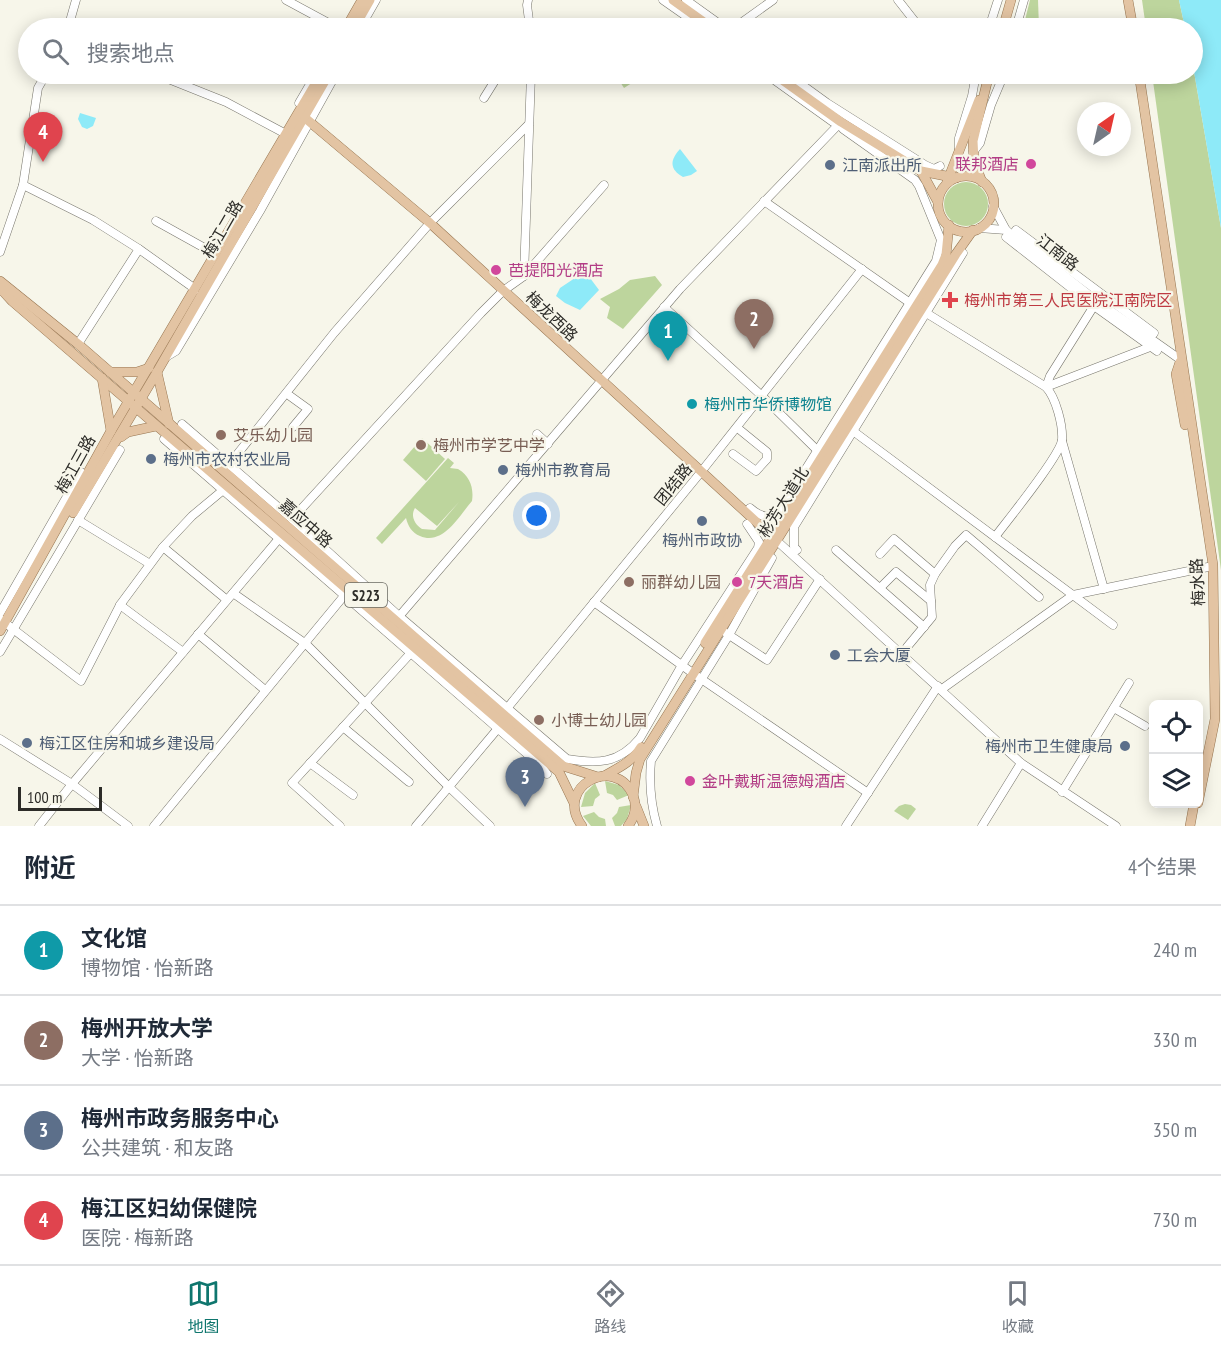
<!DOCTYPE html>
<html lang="zh">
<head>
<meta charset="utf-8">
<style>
  :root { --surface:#fff; --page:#f2f2f3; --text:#1f2937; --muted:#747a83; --line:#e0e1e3; --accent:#0f766e }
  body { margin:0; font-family:"PT Sans Narrow","Noto Sans SC",sans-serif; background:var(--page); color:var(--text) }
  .controls { position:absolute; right:18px; bottom:18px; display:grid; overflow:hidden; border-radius:9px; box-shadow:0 3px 15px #0003 }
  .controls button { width:54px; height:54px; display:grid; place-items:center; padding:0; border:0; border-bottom:2px solid var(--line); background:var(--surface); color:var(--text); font:30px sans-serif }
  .compass { position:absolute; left:1077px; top:102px; width:54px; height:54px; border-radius:50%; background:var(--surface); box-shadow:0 3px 15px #0003; rotate:34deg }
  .scale { position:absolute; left:18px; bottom:15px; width:84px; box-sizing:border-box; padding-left:6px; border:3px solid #2d2c28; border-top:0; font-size:16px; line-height:21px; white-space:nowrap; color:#2d2c28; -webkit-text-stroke:4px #f7f6ea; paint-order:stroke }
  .you { position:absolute; left:537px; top:516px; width:21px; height:21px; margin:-15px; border:4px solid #fff; border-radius:50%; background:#1a73e8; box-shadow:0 0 0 9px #1a73e833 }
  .badge { display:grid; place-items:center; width:39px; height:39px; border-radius:50%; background:var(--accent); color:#fff; font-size:20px; font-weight:700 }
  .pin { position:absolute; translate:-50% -50px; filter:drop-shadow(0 2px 3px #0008) }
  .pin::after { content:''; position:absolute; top:32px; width:21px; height:18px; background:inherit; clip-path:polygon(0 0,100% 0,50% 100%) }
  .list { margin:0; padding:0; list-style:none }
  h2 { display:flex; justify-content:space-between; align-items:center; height:78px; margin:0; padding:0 24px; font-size:26px }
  h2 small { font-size:20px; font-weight:400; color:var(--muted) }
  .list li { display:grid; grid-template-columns:39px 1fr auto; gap:18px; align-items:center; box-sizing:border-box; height:90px; padding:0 24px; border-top:2px solid var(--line) }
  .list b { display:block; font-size:22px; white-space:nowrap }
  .list p { margin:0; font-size:20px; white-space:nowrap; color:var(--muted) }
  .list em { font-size:20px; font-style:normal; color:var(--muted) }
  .icon { flex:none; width:33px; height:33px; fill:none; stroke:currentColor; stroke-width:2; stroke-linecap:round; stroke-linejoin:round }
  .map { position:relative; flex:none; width:1221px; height:826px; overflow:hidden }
  .search { position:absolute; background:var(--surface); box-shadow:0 3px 15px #0003; left:18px; right:18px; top:18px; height:66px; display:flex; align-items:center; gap:15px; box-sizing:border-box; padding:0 21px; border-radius:33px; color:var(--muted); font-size:22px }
  .sheet { height:438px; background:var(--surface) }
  nav { display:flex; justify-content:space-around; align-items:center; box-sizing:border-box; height:84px; border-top:2px solid var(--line); background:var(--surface); font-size:16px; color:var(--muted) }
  nav a { display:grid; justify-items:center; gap:3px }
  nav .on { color:var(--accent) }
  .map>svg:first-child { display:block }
</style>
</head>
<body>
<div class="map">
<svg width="1221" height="826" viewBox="0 0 1221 826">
  <rect width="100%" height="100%" fill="#f7f6ea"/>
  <g fill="#bdd59d" fill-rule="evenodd">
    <path d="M 1030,0 L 1038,0 L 1039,28 L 1023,28 Z"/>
    <path d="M 1142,0 L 1179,0 L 1185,28 L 1146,28 Z"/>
    <path d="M 1193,66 L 1221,228 L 1221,570 L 1152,74 L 1192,74 Z"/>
    <path d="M 615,74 L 646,74 L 624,88 Z"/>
    <circle cx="966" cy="204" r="22"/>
    <path d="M 655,276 L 662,285 L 623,329 L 607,318 L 610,307 L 600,299 L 619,289 L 630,280 Z"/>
    <path d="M 422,438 L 445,459 L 426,481 L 403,460 Z"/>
    <path d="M 448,458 L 454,463 L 450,468 L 458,469 C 470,476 474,488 472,501 C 459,516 443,546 420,536 C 412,533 408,526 406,518 L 382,544 L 376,538 ZM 459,502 L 435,530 L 422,529 C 415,525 410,516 415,508 L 437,526 Z"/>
    <path d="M 605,781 L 619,785 L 629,795 L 617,800 L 613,795 L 607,793 Z"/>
    <path d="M 595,783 L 600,795 L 595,799 L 593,806 L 581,807 L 585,793 Z"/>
    <path d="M 905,804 L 911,805 L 916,809 L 908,820 L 894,811 L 899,806 Z"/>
    <path d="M 631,805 L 627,819 L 621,826 L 615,826 L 612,818 L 617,813 L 619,807 Z"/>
    <path d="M 594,812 L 599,817 L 605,819 L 606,826 L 591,826 L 583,816 Z"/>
  </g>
  <g fill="#8eeaf8">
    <path d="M 1179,0 L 1221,0 L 1221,228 L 1193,66 L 1192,28 L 1185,28 Z"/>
    <path d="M 80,113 L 96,118 L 93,126 L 87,129 L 82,127 L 78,119 Z"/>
    <path d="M 680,149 L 697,171 L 691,175 L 683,177 C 669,169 670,160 680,149 Z"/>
    <path d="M 581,274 L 587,274 L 599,290 L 580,310 L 565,303 L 556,296 L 560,288 Z"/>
  </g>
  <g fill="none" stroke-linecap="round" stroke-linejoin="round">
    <g stroke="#78766d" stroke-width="9">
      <g id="minor">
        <path d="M 286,0 L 336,27"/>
        <path d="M 528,0 L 527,5 L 530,28"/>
        <path d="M 663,0 L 703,28"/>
        <path d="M 686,0 L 725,28"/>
        <path d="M 898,0 L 920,28"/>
        <path d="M 68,28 L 76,0"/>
        <path d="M 360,28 L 376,0"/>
        <path d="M 734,28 L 773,0"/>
        <path d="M 989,28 L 998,0"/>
        <path d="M 1016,28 L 1024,0"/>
        <path d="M 156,74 L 226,102 L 286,134"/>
        <path d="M 483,74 L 494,81"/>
        <path d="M 766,74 L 833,122"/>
        <path d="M 787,74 L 827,103 L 925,165 L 934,169 L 940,166"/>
        <path d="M 484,98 L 499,74"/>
        <path d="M 299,103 L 316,74"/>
        <path d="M 959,149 L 959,138 L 972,96 L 976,74"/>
        <path d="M 973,152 L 980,143 L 991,105 L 1004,74"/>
        <path d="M 23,185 L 93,220 L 139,249 L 191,286 L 194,291"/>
        <path d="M 764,201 L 913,305"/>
        <path d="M 993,206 L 1006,230 L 1097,301 L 1181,360"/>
        <path d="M 156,221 L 210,251"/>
        <path d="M 979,228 L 1006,230"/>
        <path d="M 1016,230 L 1154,333"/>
        <path d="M 1006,237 L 1094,306 L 1157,351"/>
        <path d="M 0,252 L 23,185 L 38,88 L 46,74"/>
        <path d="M 524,276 L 531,74"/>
        <path d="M 664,307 L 762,396 L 821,454"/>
        <path d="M 923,311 L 1046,387 L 1150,347"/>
        <path d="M 78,344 L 139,249"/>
        <path d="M 166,357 L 176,351 L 260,211 L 336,74"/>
        <path d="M 290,396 L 308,409 L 293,427"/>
        <path d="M 182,424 L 292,519 L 399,616 L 567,759 C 597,764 619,764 640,738 L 682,665 L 758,548 L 759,542 L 747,524"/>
        <path d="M 849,428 L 1113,625"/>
        <path d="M 537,434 L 548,444"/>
        <path d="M 164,439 L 541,766 L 547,774"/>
        <path d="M 1062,441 L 1104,589"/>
        <path d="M 733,454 L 756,471 L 767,459 L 767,452 L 740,430"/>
        <path d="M 227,467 L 334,333 L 430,223 L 529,124"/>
        <path d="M 750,508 C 758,515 768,519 777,515 L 936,261 L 941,240 L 919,186 L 915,180 L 843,129"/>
        <path d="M 292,519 L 481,313 L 503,291 L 524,276 L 604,185"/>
        <path d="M 78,520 L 150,564"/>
        <path d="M 995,537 C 1007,521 1060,456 1062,440 C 1063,425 1056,398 1046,387 L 1050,376 L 1097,301"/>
        <path d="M 777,541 L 1021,763 L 1116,826"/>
        <path d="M 163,547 L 227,600"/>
        <path d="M 797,550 L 794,547 L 794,527 L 963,253"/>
        <path d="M 836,550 L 924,627"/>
        <path d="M 880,554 L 894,539 L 935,574 L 930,585 L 932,617 L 907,647"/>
        <path d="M 935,574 L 955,546 L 966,535 L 1039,597"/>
        <path d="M 880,588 L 896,572 L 931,601"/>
        <path d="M 233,593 L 306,644 L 448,786 L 490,826"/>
        <path d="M 594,602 L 694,674 L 868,793"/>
        <path d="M 120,605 L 183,652"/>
        <path d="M 0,613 L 81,472"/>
        <path d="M 0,619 L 81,681 L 120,605 L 163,547 L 192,516 L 222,491"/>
        <path d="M 396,620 L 680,289 L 841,122"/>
        <path d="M 726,633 L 767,660 L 820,579"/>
        <path d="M 198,634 L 265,690"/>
        <path d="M 0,652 L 120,450"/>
        <path d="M 942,689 L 1073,595 L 1208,567"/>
        <path d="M 1114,708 L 1145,726"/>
        <path d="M 504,712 L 701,472 L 862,269"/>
        <path d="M 343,727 L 409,782"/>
        <path d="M 0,739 L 72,784 L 128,826"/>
        <path d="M 310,763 L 353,795"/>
        <path d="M 1062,792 L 1129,683"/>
        <path d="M 39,826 L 72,784 L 282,535"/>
        <path d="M 154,826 L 348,591"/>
        <path d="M 340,826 L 292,783 L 409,655"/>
        <path d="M 416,826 L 500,726"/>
        <path d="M 657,826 C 651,805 649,783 651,761 L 729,635 L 772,558"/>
        <path d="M 846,826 L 938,686"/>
        <path d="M 982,826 L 1021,763"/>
      </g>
    </g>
    <g stroke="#977550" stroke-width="10">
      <g id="major">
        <path d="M 673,0 L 712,28"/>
        <path d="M 1128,0 L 1133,28"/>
        <path d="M 346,28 L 362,0"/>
        <path d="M 354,28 L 370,0"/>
        <path d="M 1003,28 L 1011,0"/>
        <path d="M 774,74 L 841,122 L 921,171 L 956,178"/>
        <path d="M 1139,74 L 1213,565 L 1215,719 L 1198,803"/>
        <path d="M 304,117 L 430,223 L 775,539"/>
        <path d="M 921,171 L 938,202"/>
        <circle cx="966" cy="204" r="28"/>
        <path d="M 947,182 L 979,100"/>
        <path d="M 982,182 L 974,161 L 973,141 L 989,74"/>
        <path d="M 0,281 L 78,344 L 563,766 L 598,777"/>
        <path d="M 0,288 L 12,301 L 559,772 L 574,803"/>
        <path d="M 1180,362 L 1176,374 L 1185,425"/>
        <path d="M 110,372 L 137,372 L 149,368"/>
        <path d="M 157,372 L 169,424"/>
        <path d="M 102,378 L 111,431"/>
        <path d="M 121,437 L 128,432 L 156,426"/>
        <path d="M 73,513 L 157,372 L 329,74"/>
        <path d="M 0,631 L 111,431 L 321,74"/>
        <path d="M 705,643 L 942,265 L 946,255 L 949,225"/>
        <path d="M 604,776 C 618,768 632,762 641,747"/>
        <path d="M 633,797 L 636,773 L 640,759 L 956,254 L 973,230"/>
        <path d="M 636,806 L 644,826"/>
        <path d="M 582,826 C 553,787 615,754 633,795 C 637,806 635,817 628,826"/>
        <path d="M 1190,826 L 1194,804"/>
      </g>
    </g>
    <use href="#minor" stroke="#fff" stroke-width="8"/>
    <use href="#major" stroke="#e3c4a3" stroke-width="9"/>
  </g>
  <g fill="#d1479c" stroke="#f7f6ea" stroke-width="2">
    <circle cx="1031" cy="164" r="6"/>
    <circle cx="496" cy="270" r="6"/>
    <circle cx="737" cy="582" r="6"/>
    <circle cx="690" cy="781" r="6"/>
  </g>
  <g fill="#5c6f8a" stroke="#f7f6ea" stroke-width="2">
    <circle cx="830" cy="165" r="6"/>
    <circle cx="151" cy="459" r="6"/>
    <circle cx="503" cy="470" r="6"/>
    <circle cx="702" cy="521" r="6"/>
    <circle cx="835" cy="655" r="6"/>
    <circle cx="27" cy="743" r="6"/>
    <circle cx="1125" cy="746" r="6"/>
  </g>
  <path fill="#e0444e" stroke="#f7f6ea" stroke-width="2" d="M947 291h6v6h6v6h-6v6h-6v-6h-6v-6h6z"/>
  <circle fill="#0f9aa8" stroke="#f7f6ea" stroke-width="2" cx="692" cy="404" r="6"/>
  <g fill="#8d6e63" stroke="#f7f6ea" stroke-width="2">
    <circle cx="221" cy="435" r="6"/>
    <circle cx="421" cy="445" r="6"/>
    <circle cx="629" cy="582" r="6"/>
    <circle cx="539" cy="720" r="6"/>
  </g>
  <g text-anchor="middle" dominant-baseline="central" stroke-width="4.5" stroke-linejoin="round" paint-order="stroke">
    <rect fill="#f7f6ea" stroke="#6a6962" stroke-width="1.5" x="345" y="583" width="42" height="24" rx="4.5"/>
    <g font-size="15" font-weight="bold" fill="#2d2c28">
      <text x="366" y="595">S223</text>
    </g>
    <g font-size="16" fill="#b23c85" stroke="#f7f6ea" text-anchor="start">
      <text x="1019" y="164" text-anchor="end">联邦酒店</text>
      <text x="508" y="270">芭提阳光酒店</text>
      <text x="749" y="582">7天酒店</text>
      <text x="702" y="781">金叶戴斯温德姆酒店</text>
    </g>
    <g font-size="16" fill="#4e5e75" stroke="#f7f6ea" text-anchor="start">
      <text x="842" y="165">江南派出所</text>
      <text x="163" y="459">梅州市农村农业局</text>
      <text x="515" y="470">梅州市教育局</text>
      <text x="702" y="540" text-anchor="middle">梅州市政协</text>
      <text x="847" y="655">工会大厦</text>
      <text x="39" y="743">梅江区住房和城乡建设局</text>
      <text x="1113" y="746" text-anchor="end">梅州市卫生健康局</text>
    </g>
    <g font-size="16" fill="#2d2c28" stroke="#f7f6ea">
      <text transform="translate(222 229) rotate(-60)">梅江二路</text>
      <text transform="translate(1058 252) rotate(38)">江南路</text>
      <text transform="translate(552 316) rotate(43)">梅龙西路</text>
      <text transform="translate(75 464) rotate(-61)">梅江三路</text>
      <text transform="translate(673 484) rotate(-51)">团结路</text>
      <text transform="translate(783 502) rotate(-58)">彬芳大道北</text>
      <text transform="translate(306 523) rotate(41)">嘉应中路</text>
      <text transform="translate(1197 582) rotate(-93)">梅水路</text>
    </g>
    <g font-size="16" fill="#be3a42" stroke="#f7f6ea" text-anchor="start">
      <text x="964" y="300">梅州市第三人民医院江南院区</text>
    </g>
    <g font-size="16" fill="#0d838f" stroke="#f7f6ea" text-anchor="start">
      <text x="704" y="404">梅州市华侨博物馆</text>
    </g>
    <g font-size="16" fill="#785e54" stroke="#f7f6ea" text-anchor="start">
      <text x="233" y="435">艾乐幼儿园</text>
      <text x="433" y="445">梅州市学艺中学</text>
      <text x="641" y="582">丽群幼儿园</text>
      <text x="551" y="720">小博士幼儿园</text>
    </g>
  </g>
</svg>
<div class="controls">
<button><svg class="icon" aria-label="locate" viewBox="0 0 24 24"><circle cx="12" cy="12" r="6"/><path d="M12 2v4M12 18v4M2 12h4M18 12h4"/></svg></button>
<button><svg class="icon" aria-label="layers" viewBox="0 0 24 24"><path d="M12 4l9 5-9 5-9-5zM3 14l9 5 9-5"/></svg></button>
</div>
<svg class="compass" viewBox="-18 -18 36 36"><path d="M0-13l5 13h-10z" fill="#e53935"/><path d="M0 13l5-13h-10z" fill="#747a83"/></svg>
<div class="scale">100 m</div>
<div class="you"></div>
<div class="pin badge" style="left:668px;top:361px;background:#0f9aa8">1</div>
<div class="pin badge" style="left:754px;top:349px;background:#8d6e63">2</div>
<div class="pin badge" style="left:525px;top:807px;background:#5c6f8a">3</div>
<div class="pin badge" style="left:43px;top:162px;background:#e0444e">4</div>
<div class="search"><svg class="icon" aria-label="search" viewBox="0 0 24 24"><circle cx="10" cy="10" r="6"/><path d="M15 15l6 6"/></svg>搜索地点</div>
</div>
<section class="sheet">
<h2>附近<small>4个结果</small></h2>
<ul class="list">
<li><span class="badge" style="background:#0f9aa8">1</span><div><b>文化馆</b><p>博物馆 · 怡新路</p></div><em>240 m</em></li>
<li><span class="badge" style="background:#8d6e63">2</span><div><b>梅州开放大学</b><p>大学 · 怡新路</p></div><em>330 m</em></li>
<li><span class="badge" style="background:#5c6f8a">3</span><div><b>梅州市政务服务中心</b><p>公共建筑 · 和友路</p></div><em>350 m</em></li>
<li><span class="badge" style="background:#e0444e">4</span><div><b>梅江区妇幼保健院</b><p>医院 · 梅新路</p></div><em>730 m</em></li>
</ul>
</section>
<nav>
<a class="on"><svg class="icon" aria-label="map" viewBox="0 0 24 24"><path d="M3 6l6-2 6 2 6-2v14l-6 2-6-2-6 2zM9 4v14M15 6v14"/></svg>地图</a>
<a><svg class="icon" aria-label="directions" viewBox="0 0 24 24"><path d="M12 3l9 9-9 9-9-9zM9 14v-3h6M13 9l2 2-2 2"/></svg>路线</a>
<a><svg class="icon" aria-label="saved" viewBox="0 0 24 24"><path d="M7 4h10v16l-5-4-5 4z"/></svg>收藏</a>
</nav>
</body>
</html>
